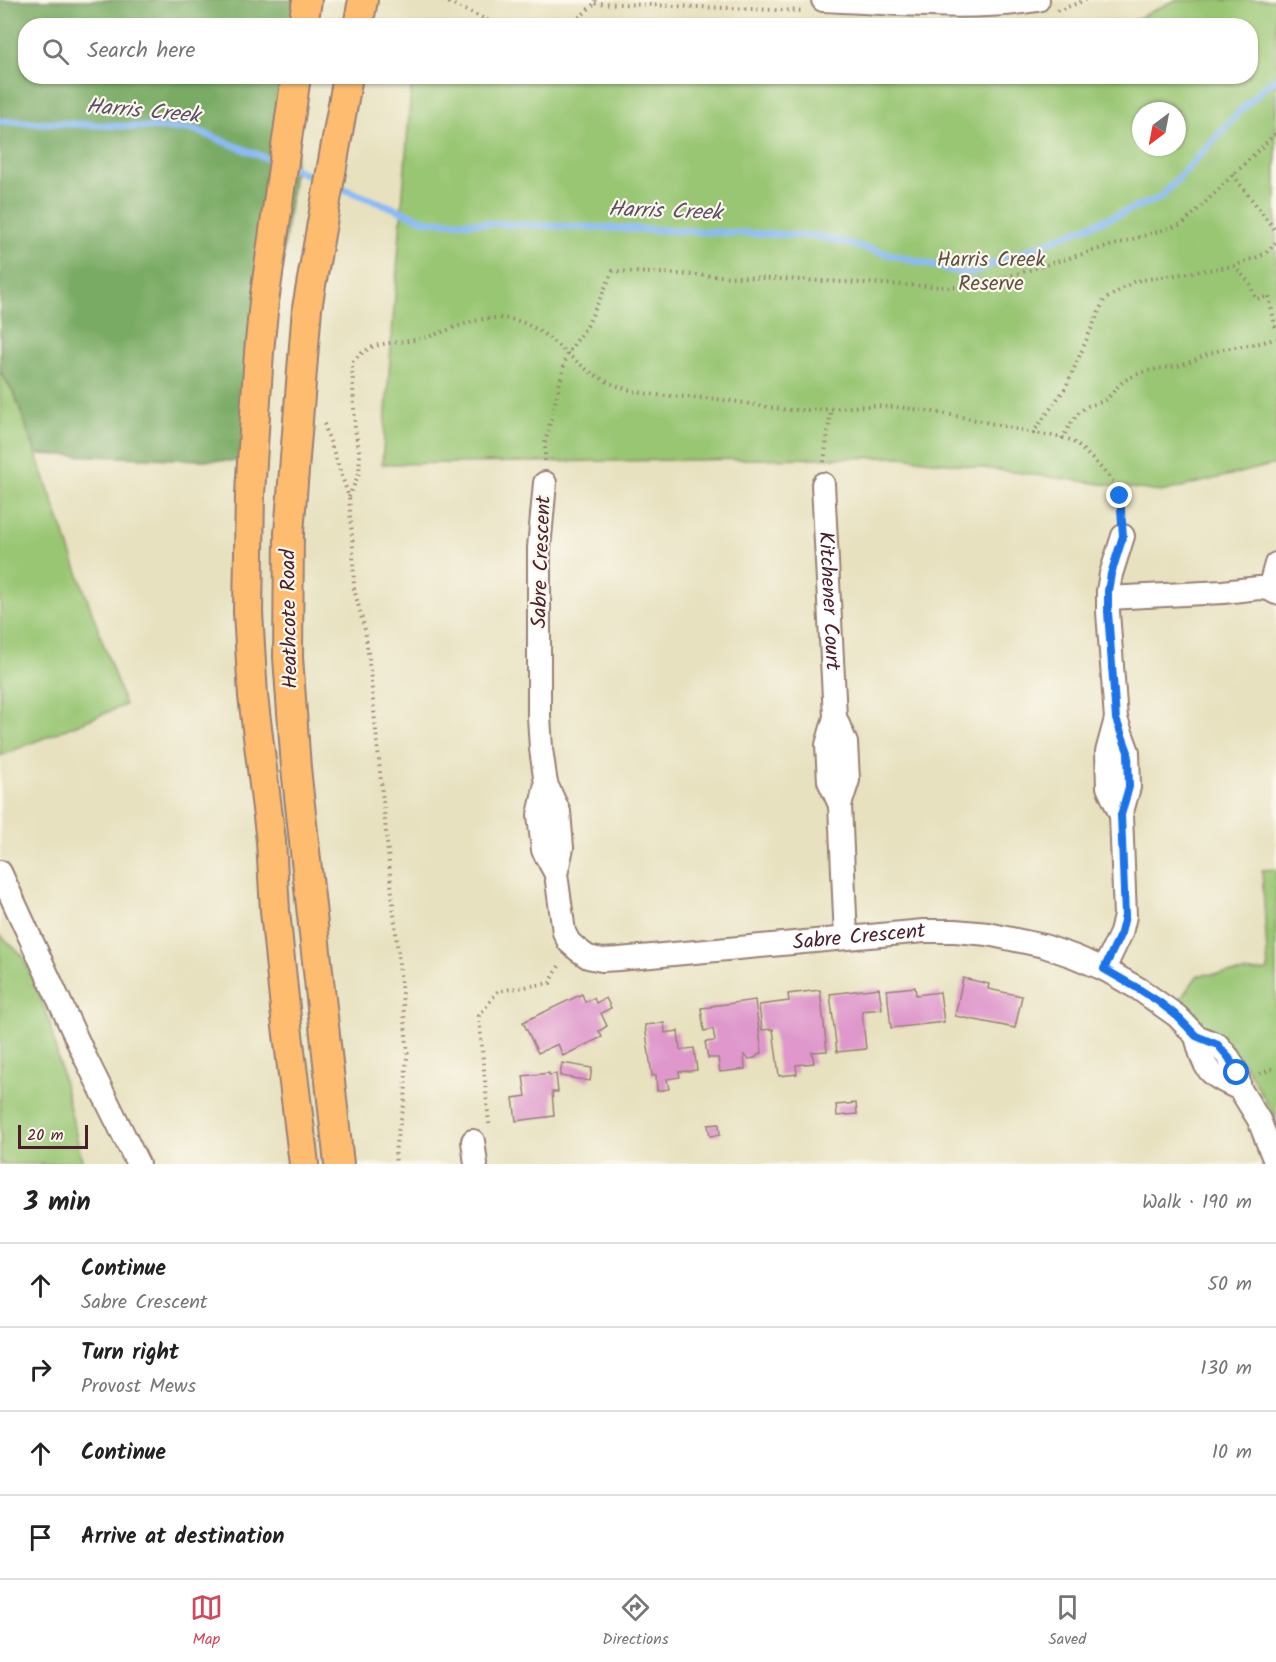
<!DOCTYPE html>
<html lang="en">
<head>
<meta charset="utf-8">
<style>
  :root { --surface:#fff; --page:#f6f6f6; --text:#222; --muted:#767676; --line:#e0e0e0; --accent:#d1495b }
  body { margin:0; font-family:Kalam,sans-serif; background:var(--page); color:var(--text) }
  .compass { position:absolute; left:1132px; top:102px; width:54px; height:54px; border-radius:50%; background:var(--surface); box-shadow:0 2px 4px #0004; rotate:212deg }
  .scale { position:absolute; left:18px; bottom:15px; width:70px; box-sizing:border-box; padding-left:6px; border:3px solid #4a1f2b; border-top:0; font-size:16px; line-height:21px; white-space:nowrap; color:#4a1f2b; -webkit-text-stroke:4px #fbf7ec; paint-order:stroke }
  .stop { position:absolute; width:18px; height:18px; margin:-14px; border:4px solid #1a73e8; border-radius:50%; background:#fff }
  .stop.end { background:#1a73e8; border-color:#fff; box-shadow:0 2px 6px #0008 }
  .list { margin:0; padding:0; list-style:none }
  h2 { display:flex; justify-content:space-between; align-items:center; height:78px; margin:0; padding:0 24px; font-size:26px }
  h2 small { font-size:20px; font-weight:400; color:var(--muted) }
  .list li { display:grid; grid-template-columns:39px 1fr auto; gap:18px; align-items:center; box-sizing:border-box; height:84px; padding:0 24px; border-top:2px solid var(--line) }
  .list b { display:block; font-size:22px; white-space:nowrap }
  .list p { margin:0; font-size:20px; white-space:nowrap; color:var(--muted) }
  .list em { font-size:20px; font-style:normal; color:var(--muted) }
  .icon { flex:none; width:33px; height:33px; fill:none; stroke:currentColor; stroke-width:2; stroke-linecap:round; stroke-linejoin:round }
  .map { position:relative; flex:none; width:1276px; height:1164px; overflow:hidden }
  .search { position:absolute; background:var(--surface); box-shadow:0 2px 4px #0004; left:18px; right:18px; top:18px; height:66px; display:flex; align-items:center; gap:15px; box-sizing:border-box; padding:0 21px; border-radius:24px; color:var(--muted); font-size:22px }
  .sheet { height:414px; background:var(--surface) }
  nav { display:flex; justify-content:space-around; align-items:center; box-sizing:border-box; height:84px; border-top:2px solid var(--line); background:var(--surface); font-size:16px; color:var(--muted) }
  nav a { display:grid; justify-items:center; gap:3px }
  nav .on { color:var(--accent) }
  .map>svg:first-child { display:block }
</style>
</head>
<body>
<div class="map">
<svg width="1276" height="1164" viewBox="0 0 1276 1164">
  <rect width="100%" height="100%" fill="#fbf7ec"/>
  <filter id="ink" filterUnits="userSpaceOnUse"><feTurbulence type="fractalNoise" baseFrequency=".0167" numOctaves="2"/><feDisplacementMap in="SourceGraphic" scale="12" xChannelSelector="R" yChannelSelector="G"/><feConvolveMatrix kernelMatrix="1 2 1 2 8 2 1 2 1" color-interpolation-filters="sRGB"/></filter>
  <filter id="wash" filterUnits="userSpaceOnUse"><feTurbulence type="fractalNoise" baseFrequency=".008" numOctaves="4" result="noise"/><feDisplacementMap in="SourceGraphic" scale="24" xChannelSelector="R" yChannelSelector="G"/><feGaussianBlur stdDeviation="1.35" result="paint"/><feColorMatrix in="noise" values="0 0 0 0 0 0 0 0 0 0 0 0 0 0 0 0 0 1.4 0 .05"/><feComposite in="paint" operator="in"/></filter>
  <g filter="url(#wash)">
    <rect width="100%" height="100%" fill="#e7e1bf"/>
    <g fill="#99c673" stroke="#72724f" stroke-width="1.5" fill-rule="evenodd">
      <path d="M 1175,0 L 1276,0 L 1276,464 L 1161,492 L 902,457 L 382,464 L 412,77 L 1250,76 L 1250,26 L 1124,25 ZM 1141,111 L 1177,111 L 1177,147 L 1141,147 Z"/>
      <path d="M 0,371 L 15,395 L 125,705 L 0,756 Z"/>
      <path d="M 1276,869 L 1276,1120 L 1245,1065 L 1178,1002 L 1198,975 L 1268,971 L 1262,870 Z"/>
      <path d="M 0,935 L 23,956 L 48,1016 L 83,1164 L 0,1164 Z"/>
    </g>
    <path fill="#7aab65" stroke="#626548" stroke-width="1.5" d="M 0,0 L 316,0 L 312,25 L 26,26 L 26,76 L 306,77 L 257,462 L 36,454 L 15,395 L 0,371 Z"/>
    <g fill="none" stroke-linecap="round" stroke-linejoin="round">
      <g stroke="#8abaf5" stroke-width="7">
        <path d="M 0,121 L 193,129 L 278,163"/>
        <path d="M 289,167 L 323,181"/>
        <path d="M 336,186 L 427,221 L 818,236 L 967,274 L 1160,198 L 1243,108 L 1276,77"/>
      </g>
    </g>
    <g id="blocks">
      <g fill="#df97cc">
        <path d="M 963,978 L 989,984 L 988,989 L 1022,996 L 1015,1028 L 955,1016 Z"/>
        <path d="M 915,987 L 916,995 L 940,992 L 944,1022 L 891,1028 L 887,990 Z"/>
        <path d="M 879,988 L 882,1009 L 862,1011 L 866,1049 L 837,1052 L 830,994 Z"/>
        <path d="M 820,990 L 827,1051 L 812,1052 L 814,1063 L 796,1065 L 797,1074 L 779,1076 L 773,1029 L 762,1030 L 759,1005 L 789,1001 L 788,994 Z"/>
        <path d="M 582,994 L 585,1002 L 594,998 L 596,1003 L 606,998 L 611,1008 L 601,1013 L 607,1026 L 599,1031 L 602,1037 L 563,1056 L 558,1044 L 538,1053 L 523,1022 Z"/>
        <path d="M 755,1000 L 762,1053 L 759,1054 L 755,1058 L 749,1059 L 744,1055 L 745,1069 L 720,1072 L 718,1058 L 708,1058 L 705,1042 L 715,1041 L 713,1029 L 704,1031 L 701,1008 L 711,1007 L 711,1006 Z"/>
        <path d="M 664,1023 L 665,1033 L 678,1031 L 680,1050 L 694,1048 L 697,1070 L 679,1072 L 680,1077 L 667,1079 L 669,1089 L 657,1091 L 656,1075 L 652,1076 L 645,1025 Z"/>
        <path d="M 562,1063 L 592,1068 L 590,1081 L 560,1076 Z"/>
        <path d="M 549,1073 L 549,1075 L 556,1074 L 558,1092 L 552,1092 L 554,1116 L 516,1121 L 513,1098 L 526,1096 L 523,1076 Z"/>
        <path d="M 856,1103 L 857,1114 L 837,1116 L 836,1105 Z"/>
        <path d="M 719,1124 L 720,1135 L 710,1136 L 708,1125 Z"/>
      </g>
    </g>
  </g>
  <g filter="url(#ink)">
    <use href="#blocks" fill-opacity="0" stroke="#988075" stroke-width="1.5"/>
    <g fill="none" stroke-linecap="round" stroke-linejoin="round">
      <g stroke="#988075" stroke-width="26">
        <g id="minor">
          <path d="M 823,0 C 895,3 968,11 1038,0"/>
          <path d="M 545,483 L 539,548 L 539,716 L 541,749 L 546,784 L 539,815 L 543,850 L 556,874"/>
          <path id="s1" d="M 823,484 L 835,717 L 827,745 L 829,781 L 840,805 L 846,938"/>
          <path d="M 1269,589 L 1276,564"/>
          <path d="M 1108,598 L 1223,592 L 1259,588 L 1269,589 L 1276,593"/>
          <path d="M 835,717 L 846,743 L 848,780 L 840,805"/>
          <path d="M 1116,719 L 1107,752 L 1108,787 L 1121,815"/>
          <path id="s2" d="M 546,784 L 559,812 L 562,848 L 556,874 L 564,932 L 569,942 L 578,950 L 588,957 L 602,960 L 619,959 L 924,931 L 955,931 L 988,934 L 1044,946 L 1073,956 L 1104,969 L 1139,989 L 1177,1016 L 1196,1036 L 1218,1045 L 1229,1058 L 1237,1073 L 1240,1089 L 1259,1120 L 1276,1164"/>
          <path d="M 0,872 L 86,1059 L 138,1164"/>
          <path d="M 1104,969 L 1121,933 L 1125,916 L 1121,815 L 1129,787 L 1128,752 L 1116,719 L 1108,612 L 1108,591 L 1111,574 L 1123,536"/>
          <path d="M 1196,1036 C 1205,1071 1207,1074 1240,1089"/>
          <path d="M 473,1141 L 476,1164"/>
        </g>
      </g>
      <g stroke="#988075" stroke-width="32">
        <g id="major">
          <path d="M 303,26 L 307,0"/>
          <path d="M 358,26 L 363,0"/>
          <path d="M 296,76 L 264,302 L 259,352 L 250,494 L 248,612 L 253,696 L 271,841 L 275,911 L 286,1018 L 304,1164"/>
          <path d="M 339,1164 L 296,768 L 288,657 L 289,533 L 307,308 L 348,76"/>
        </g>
      </g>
      <g stroke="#988075" stroke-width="4" stroke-dasharray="1.5 4.5" stroke-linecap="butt">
        <path d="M 443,0 L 500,26"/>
        <path d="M 595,3 L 804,11"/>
        <path d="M 1057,11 L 1086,0"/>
        <path d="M 563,26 L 581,16 L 595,3 L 595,0"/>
        <path d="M 540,76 L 540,82"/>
        <path d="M 1233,175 L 1276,231"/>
        <path d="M 1234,266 L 1249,282 L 1256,299 L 1269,296 L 1276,330"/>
        <path d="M 324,424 L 349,497 L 353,549 L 354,589 L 365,630 L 369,660 L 408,1055 C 404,1070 407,1084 405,1098 C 402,1121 393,1141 396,1164"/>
        <path d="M 1033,433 C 1045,435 1059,436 1070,440 C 1079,444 1111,477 1116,486 C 1121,494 1122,504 1122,513"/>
        <path d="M 1062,439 C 1069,427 1075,413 1088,406 C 1093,404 1100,403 1105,400 C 1114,393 1117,384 1129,378 C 1146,369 1160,369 1178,366 C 1192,363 1204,354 1217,351 C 1237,345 1257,346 1276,338"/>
        <path d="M 545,461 L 545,443 L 567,354 L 587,326 L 613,271 L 969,288 L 1183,224 L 1276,133"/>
        <path d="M 824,462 L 831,409"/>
        <path d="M 349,497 L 359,473 L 360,455 L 355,429 L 352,362 C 375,337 394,346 423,338 C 448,332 470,318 497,318 C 537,318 556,347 585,368 C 600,380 620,388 638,392 C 666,398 696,396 724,400 C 751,403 778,411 805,410 C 827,410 850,406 873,406 C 927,407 980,421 1033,433 L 1066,387 L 1104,300 L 1135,281 L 1234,266 L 1265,254 L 1276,242"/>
        <path d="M 1260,1074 L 1276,1067"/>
        <path d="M 489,1124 L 479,1016 L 498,991 L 550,983 L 560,964"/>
      </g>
      <use href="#minor" stroke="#fff" stroke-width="22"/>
      <use href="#major" stroke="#febc70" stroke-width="28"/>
    </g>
  </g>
  <g fill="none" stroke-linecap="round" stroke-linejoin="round" filter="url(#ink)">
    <path stroke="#1a73e8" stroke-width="8" d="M 1120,496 L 1123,536 L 1111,574 L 1108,591 L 1108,612 L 1116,719 L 1128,752 L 1129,787 L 1121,815 L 1125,916 L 1121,933 L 1104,969 L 1139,989 L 1159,1002 L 1177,1016 L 1196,1036 L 1218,1045 L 1229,1058 L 1237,1073"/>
  </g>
  <g text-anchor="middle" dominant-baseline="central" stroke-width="4.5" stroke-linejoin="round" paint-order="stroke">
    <g font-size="21" fill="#625141" stroke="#fbf7ec">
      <text x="991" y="260">Harris Creek<tspan x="991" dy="24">Reserve</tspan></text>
    </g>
    <g font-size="21" fill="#4a1f2b" stroke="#fbf7ec">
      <text transform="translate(542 562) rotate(-88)">Sabre Crescent</text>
      <text stroke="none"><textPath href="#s1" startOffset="117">Kitchener Court</textPath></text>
      <text transform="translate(290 619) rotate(-91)">Heathcote Road</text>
      <text stroke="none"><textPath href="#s2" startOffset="460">Sabre Crescent</textPath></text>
    </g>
    <g font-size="22" font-style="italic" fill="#5d4e68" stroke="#fbf7ec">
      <text transform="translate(143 112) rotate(5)">Harris Creek</text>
      <text transform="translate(665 212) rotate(2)">Harris Creek</text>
    </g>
  </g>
</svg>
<svg class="compass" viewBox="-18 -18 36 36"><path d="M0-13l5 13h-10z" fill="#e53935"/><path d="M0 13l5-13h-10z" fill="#767676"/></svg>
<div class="scale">20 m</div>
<div class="stop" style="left:1237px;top:1073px"></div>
<div class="stop end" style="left:1120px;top:496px"></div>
<div class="search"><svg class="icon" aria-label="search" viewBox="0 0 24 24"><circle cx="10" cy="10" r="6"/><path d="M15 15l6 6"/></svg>Search here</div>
</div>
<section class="sheet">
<h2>3 min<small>Walk · 190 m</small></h2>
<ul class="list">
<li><svg class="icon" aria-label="ahead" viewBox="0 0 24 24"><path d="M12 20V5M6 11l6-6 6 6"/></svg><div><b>Continue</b><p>Sabre Crescent</p></div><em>50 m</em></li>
<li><svg class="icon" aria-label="right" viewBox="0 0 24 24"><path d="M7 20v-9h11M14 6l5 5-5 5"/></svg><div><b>Turn right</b><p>Provost Mews</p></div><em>130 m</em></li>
<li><svg class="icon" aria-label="ahead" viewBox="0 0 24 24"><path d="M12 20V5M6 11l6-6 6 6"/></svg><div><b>Continue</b></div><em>10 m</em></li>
<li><svg class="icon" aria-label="arrive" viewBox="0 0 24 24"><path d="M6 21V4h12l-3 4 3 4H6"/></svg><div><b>Arrive at destination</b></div></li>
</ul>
</section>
<nav>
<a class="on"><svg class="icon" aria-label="map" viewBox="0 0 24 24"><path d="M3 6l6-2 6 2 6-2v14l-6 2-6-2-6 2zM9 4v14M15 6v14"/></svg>Map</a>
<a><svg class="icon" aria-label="directions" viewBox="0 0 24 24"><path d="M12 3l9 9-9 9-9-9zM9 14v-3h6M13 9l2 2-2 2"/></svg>Directions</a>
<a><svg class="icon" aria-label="saved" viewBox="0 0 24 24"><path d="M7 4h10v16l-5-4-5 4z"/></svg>Saved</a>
</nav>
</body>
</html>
